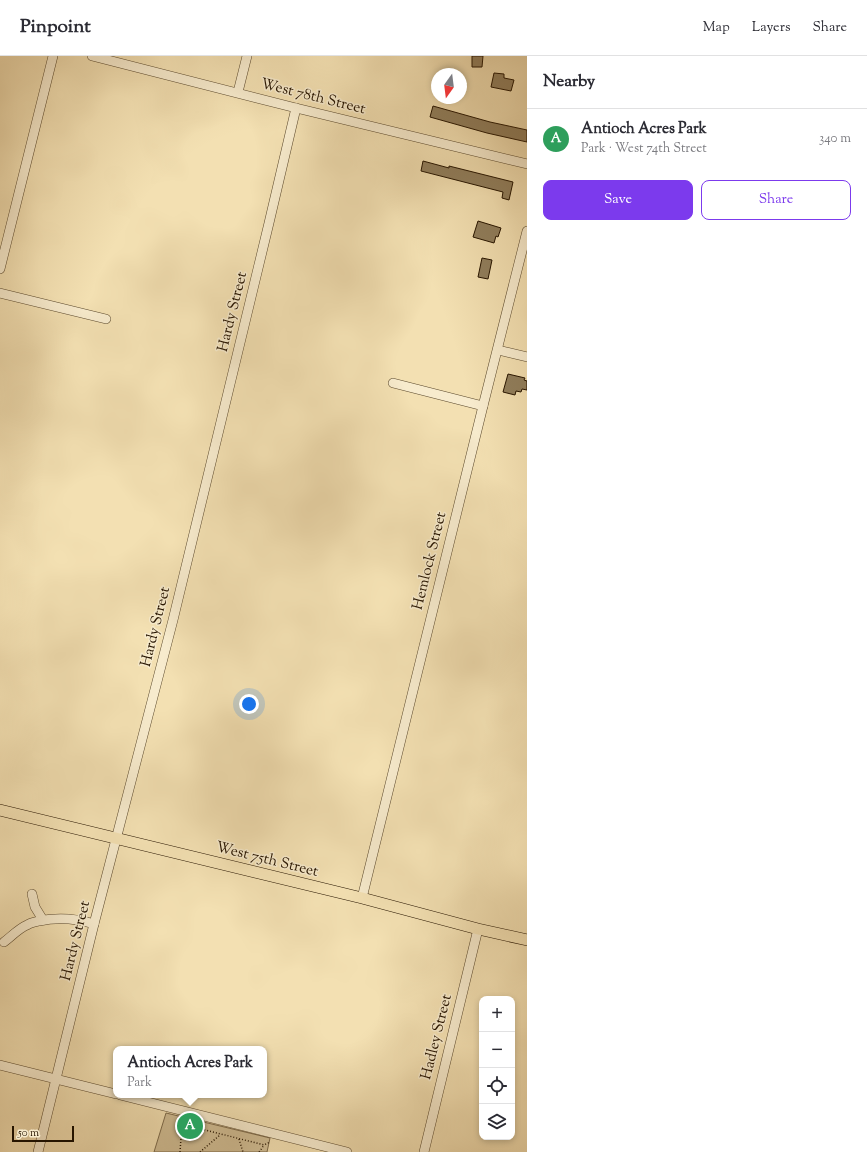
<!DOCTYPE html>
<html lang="en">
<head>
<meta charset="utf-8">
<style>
  :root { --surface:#fff; --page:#f7f7f7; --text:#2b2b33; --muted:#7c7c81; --line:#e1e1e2; --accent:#7c3aed }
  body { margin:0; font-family:"Sorts Mill Goudy",serif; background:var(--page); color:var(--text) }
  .controls { position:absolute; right:12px; bottom:12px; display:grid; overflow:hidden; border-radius:8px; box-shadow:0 2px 6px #0003 }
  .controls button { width:36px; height:36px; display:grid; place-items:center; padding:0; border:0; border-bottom:1px solid var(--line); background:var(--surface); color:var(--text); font:20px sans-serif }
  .compass { position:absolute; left:431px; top:12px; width:36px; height:36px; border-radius:50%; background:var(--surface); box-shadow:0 2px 6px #0003; rotate:194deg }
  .scale { position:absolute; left:12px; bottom:10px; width:62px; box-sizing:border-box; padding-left:4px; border:2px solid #271500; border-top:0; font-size:11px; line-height:14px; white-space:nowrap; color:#271500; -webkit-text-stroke:3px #f7ebcd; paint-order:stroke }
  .you { position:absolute; left:249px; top:648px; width:14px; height:14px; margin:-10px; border:3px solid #fff; border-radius:50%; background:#1a73e8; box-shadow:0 0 0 6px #1a73e833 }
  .badge { display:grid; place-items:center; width:26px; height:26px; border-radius:50%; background:var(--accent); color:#fff; font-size:13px; font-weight:700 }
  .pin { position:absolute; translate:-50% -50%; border:2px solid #fff; box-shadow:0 1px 4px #0006 }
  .popup { position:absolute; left:113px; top:990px; width:154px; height:52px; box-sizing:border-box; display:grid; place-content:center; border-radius:8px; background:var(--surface); filter:drop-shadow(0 1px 3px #0005); font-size:13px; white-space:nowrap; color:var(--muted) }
  .popup b { font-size:15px; color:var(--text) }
  .popup::after { content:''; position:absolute; left:50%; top:100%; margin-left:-8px; border:8px solid transparent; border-top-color:var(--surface) }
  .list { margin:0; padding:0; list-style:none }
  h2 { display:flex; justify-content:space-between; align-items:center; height:52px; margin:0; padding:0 16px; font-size:17px }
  h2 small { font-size:13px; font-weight:400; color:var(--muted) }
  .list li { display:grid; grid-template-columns:26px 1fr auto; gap:12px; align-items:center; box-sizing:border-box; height:60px; padding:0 16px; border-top:1px solid var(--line) }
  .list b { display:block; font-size:15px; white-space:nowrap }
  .list p { margin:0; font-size:13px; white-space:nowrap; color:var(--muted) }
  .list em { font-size:13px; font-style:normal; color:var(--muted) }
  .actions { display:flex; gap:8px; padding:12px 16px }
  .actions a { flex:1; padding:9px 0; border:1px solid var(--accent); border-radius:8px; text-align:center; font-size:14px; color:var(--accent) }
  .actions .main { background:var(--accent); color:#fff }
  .icon { flex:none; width:22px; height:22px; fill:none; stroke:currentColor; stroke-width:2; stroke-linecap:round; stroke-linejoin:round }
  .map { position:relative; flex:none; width:527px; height:1096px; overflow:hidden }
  header { display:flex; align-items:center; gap:24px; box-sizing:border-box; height:56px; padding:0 20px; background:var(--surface); border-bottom:1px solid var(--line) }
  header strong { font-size:19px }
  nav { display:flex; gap:22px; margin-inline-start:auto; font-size:14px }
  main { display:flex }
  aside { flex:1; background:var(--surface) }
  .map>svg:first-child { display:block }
</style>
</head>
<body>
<header>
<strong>Pinpoint</strong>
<nav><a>Map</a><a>Layers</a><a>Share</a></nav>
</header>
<main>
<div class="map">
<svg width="527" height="1096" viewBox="0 0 527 1096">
  <rect width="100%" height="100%" fill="#f3e0b2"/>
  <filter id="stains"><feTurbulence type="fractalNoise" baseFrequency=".005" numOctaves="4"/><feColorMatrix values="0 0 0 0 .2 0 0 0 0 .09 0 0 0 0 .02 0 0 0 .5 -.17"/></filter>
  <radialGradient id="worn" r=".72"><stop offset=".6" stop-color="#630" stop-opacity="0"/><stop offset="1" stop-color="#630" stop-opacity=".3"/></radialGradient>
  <path fill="#d0bd94" stroke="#7c694a" d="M 166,1057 L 270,1082 L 267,1096 L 154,1096 Z"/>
  <g fill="#917f5d" stroke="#271500">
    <path d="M 472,0 L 483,0 L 482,11 L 472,11 Z"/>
    <path d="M 494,17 L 504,18 L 504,22 L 514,24 L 511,35 L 491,31 Z"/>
    <path d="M 433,50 L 490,66 L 527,74 L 527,86 L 487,77 L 430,61 Z"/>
    <path d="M 423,105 L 449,112 L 449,110 L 513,126 L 509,144 L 502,142 L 503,136 L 421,115 Z"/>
    <path d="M 478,165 L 501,172 L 498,181 L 496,180 L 494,187 L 473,181 Z"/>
    <path d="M 482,202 L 492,204 L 488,223 L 478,221 Z"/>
    <path d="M 508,318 L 525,322 L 524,324 L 527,325 L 527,334 L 522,333 L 521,336 L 516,335 L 515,339 L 503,336 Z"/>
  </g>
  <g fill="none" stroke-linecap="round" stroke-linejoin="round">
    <g stroke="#5a482c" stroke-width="10">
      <g id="minor">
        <path d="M 92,0 L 296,52 L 527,108"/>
        <path d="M 238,36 L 247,0"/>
        <path d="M 0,213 L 53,0"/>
        <path d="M 0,237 L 106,263"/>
        <path d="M 498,294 L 527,301"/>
        <path d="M 393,327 L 483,350"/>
        <path d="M 32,838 L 35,851 L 43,864"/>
        <path d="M 362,842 L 483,350 L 527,175"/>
        <path d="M 4,886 C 12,880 18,873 27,869 C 30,867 35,866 39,865 C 58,861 75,862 94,868"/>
        <path d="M 0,1009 L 116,1038"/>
        <path d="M 120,1039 L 347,1096"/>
        <path d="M 38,1096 L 94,868 L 173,564 L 269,167 L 296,52"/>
        <path d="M 424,1096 L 478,873"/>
      </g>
    </g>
    <g stroke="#271500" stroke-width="12">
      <path id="major" d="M 0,754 L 362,842 L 478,873 L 527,884"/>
    </g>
    <g stroke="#271500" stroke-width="1.5" stroke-dasharray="1 2" stroke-linecap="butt">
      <path d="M 239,1083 L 243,1096"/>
      <path d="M 180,1096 L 182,1068 L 264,1089 L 270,1086"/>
      <path d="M 200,1096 L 220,1079"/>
      <path d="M 259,1096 L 260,1095 L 264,1089"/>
    </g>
    <use href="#minor" stroke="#f7ebcd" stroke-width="9"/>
    <use href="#major" stroke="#f3e0b2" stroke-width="11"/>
  </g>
  <g text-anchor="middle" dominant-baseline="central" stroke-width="3" stroke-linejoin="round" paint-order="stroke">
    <g font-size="15" fill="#271500" stroke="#f7ebcd">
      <text transform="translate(313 41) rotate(14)">West 78th Street</text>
      <text transform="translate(233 256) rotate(-76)">Hardy Street</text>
      <text transform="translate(430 505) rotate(-76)">Hemlock Street</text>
      <text transform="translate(156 571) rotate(-76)">Hardy Street</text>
      <text transform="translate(267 804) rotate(14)">West 75th Street</text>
      <text transform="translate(76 885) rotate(-76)">Hardy Street</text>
      <text transform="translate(437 981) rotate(-76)">Hadley Street</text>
    </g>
  </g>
  <rect width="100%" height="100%" filter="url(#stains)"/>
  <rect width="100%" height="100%" fill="url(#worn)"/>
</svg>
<div class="controls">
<button>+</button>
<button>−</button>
<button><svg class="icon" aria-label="locate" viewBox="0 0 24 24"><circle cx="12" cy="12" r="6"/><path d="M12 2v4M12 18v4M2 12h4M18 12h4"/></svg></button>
<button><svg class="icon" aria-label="layers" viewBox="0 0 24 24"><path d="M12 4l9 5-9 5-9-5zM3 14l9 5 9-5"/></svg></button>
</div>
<svg class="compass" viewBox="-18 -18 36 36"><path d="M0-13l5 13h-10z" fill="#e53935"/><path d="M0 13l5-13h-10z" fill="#7c7c81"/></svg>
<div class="scale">50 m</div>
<div class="you"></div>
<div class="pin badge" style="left:190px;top:1070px;background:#2e9e5b">A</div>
<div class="popup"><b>Antioch Acres Park</b>Park</div>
</div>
<aside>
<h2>Nearby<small></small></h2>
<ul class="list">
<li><span class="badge" style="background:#2e9e5b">A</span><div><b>Antioch Acres Park</b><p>Park · West 74th Street</p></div><em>340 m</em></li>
</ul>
<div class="actions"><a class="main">Save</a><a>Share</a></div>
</aside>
</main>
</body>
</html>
